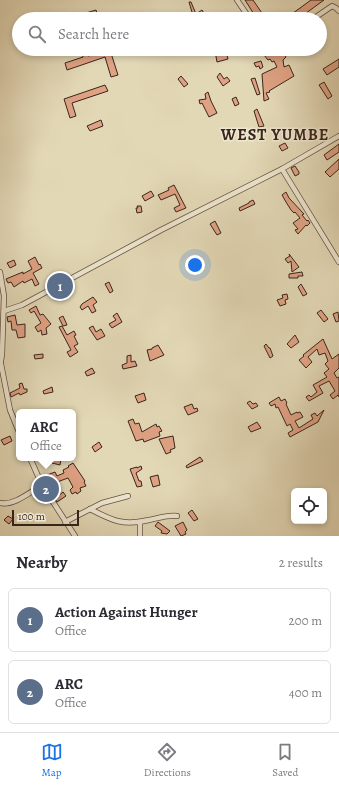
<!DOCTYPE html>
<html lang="en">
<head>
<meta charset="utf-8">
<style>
  :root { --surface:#fff; --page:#f7f7f7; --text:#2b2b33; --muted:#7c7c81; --line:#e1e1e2; --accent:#1a73e8 }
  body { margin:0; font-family:Alegreya,serif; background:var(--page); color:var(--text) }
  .controls { position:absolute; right:12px; bottom:12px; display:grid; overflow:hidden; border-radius:6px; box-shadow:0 2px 6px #0003 }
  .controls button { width:36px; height:36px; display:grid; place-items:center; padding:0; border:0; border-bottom:1px solid var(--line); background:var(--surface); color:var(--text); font:20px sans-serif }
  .scale { position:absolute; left:12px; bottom:10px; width:67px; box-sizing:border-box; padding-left:4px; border:2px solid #39251b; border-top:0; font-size:11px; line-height:14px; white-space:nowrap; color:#39251b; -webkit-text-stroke:3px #ede6d0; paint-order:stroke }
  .you { position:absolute; left:195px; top:265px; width:14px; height:14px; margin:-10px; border:3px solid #fff; border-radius:50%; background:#1a73e8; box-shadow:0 0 0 6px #1a73e833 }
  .badge { display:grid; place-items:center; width:26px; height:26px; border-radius:50%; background:var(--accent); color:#fff; font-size:13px; font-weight:700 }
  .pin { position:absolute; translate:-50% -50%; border:2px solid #fff; box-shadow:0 1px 4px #0006 }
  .popup { position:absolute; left:16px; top:409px; width:60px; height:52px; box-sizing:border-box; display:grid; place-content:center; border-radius:6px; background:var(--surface); filter:drop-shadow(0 1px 3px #0005); font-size:13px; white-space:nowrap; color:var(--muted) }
  .popup b { font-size:15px; color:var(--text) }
  .popup::after { content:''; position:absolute; left:50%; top:100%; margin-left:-8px; border:8px solid transparent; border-top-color:var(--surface) }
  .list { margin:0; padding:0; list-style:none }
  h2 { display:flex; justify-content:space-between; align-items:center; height:52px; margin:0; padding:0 16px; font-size:17px }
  h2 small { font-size:13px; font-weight:400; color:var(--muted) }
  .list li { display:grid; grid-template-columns:26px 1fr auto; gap:12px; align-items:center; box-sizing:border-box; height:64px; margin:0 8px 8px; padding:0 8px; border:1px solid var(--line); border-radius:6px }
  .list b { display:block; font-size:15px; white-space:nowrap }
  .list p { margin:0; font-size:13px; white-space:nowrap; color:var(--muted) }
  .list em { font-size:13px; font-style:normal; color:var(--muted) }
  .icon { flex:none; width:22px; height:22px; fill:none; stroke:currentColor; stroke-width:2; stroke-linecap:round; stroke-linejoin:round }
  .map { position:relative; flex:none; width:339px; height:536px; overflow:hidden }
  .search { position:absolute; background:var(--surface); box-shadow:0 2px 6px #0003; left:12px; right:12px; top:12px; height:44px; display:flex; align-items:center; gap:10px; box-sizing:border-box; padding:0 14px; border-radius:22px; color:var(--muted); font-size:15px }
  .sheet { height:196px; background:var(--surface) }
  nav { display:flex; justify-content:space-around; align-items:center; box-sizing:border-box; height:56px; border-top:1px solid var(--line); background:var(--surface); font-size:11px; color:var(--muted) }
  nav a { display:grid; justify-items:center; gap:2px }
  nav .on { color:var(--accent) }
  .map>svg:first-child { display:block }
</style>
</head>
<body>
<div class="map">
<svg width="339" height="536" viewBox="0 0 339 536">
  <rect width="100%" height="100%" fill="#e3d8b6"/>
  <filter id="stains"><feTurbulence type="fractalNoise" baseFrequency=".005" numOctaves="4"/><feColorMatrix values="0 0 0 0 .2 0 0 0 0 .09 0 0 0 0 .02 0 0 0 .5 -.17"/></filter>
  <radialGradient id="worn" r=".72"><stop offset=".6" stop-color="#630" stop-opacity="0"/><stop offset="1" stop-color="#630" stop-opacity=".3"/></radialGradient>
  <g fill="#e0a284" stroke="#39251b">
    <path d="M 245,0 L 253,0 L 266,19 L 257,19 Z"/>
    <path d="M 311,0 L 324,0 L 298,19 L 285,19 Z"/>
    <path d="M 189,2 L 191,2 L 196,14 L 202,10 L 205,15 L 210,13 L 212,16 L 204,19 L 194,19 Z"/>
    <path d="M 96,10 L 99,19 L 69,19 L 69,18 Z"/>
    <path d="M 81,49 L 86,49 L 88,56 L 110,50 L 118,75 L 111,77 L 105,57 L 67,70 L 65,63 L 83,57 Z"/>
    <path d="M 220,49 L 225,49 L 228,59 L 217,62 L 215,51 Z"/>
    <path d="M 275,49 L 280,49 L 282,55 L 284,54 L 286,57 L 283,60 L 284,67 L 289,65 L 294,76 L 269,91 L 270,92 L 266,93 L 269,99 L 264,101 L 262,74 L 277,67 L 274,61 L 272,62 L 270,59 L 268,60 L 264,55 Z"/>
    <path d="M 289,49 L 302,49 L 292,54 Z"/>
    <path d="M 339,59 L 339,67 L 327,75 L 323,69 Z"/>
    <path d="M 261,61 L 263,67 L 260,69 L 259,66 L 256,67 L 254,63 Z"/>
    <path d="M 220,73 L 224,79 L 227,77 L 230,81 L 223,86 L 217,77 Z"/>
    <path d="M 181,76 L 188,84 L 184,87 L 178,79 Z"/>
    <path d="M 255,78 L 260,94 L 257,95 L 251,79 Z"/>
    <path d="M 324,82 L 332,96 L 328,99 L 319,85 Z"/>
    <path d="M 105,85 L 108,91 L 72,103 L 76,116 L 70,118 L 64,99 Z"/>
    <path d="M 208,92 L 211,101 L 217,113 L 209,117 L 202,103 L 200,104 L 199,100 L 206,99 L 205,94 Z"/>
    <path d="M 236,97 L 239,104 L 235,106 L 232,99 Z"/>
    <path d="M 257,109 L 264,126 L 259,127 L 254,111 Z"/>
    <path d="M 101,120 L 103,126 L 90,131 L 87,126 Z"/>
    <path d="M 285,143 L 288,148 L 282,151 L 279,146 Z"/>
    <path d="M 339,144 L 339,152 L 327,160 L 324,155 Z"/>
    <path d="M 339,159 L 339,169 L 330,177 L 325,172 Z"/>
    <path d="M 295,166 L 299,172 L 299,174 L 295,176 L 291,168 Z"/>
    <path d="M 174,185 L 186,208 L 176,212 L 174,208 L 180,205 L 175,194 L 161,200 L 158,195 L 169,190 L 168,188 Z"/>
    <path d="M 151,191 L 154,196 L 145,201 L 142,196 Z"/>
    <path d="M 286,192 L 289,198 L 304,214 L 302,215 L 307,221 L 308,220 L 310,223 L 307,226 L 306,225 L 298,234 L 295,230 L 298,229 L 293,223 L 300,218 L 295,212 L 294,213 L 291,210 L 286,202 L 282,195 Z"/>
    <path d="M 253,200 L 255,204 L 240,211 L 239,208 L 249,203 L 249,202 Z"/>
    <path d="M 137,206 L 141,206 L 142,212 L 137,213 L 136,208 L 138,208 Z"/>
    <path d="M 215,221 L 221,233 L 217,235 L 210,224 Z"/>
    <path d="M 289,254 L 299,267 L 292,272 L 291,261 L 288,263 L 285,259 L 290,256 Z"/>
    <path d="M 35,257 L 39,265 L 40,264 L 42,268 L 33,273 L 39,284 L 35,286 L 32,279 L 24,283 L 23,281 L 14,287 L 11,282 L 8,283 L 6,279 L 18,274 L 23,272 L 23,274 L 32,269 L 28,261 Z"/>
    <path d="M 14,260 L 16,265 L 10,268 L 7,263 Z"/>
    <path d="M 302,272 L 303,276 L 298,276 L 298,278 L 289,278 L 289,274 Z"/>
    <path d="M 109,282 L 113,291 L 110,293 L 105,284 Z"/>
    <path d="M 301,284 L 307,294 L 303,296 L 298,287 Z"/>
    <path d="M 287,294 L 288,299 L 285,300 L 286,304 L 280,306 L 277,300 L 283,298 L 282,295 Z"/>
    <path d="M 93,297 L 97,302 L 93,305 L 96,311 L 92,313 L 88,306 L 82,310 L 80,307 L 82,304 Z"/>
    <path d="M 36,306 L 40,315 L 43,314 L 51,324 L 46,328 L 47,334 L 42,335 L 41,330 L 38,332 L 35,327 L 41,323 L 34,311 L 31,313 L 29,310 Z"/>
    <path d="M 321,310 L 328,319 L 324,322 L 317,313 Z"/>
    <path d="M 338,312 L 339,321 L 336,322 L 333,314 Z"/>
    <path d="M 117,313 L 122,322 L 112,328 L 109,324 L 116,320 L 113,316 Z"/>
    <path d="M 15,315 L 17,325 L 25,324 L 25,337 L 18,338 L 16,330 L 12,330 L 11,321 L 8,322 L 7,317 Z"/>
    <path d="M 63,316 L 67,325 L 63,326 L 59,318 Z"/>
    <path d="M 62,326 L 67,335 L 74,331 L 76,335 L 74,336 L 78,344 L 74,346 L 78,352 L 70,357 L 67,352 L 71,350 L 59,327 Z"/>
    <path d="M 93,326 L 96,332 L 101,329 L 105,336 L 97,340 L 89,328 Z"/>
    <path d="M 295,335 L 299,342 L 291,348 L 287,344 Z"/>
    <path d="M 323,339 L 332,359 L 339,354 L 339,368 L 334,373 L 337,378 L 339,377 L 339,397 L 338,395 L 333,399 L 330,395 L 335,391 L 329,381 L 319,386 L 323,393 L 309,401 L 306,397 L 309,395 L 311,397 L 317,392 L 313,385 L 327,377 L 324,373 L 329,369 L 325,364 L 328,361 L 325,353 L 319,355 L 317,349 L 308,357 L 312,362 L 306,368 L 299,360 L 304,356 L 303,355 Z"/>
    <path d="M 266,344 L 269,348 L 270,348 L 273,356 L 270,358 L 264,346 Z"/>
    <path d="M 158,345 L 164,355 L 150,361 L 147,350 L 152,349 L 152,348 Z"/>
    <path d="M 43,354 L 43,358 L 35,359 L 34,355 Z"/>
    <path d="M 131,355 L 131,362 L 135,361 L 137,366 L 123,369 L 122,365 L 127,363 L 127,356 Z"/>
    <path d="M 92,368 L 95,373 L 87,376 L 85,372 Z"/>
    <path d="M 22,383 L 24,389 L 27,389 L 27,392 L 20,395 L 19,393 L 11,397 L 10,393 L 20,388 L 19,384 Z"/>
    <path d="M 52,387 L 53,392 L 44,394 L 43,391 Z"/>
    <path d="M 144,393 L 146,400 L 138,403 L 135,396 Z"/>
    <path d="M 279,397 L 281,401 L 285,399 L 287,403 L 286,404 L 291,415 L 297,412 L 297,413 L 300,412 L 303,417 L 295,421 L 299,428 L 313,419 L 311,415 L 315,413 L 317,416 L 324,410 L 318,422 L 290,437 L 288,433 L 293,430 L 290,424 L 287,426 L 278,407 L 276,408 L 275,404 L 271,406 L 269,403 Z"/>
    <path d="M 250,401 L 253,404 L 256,403 L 258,406 L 252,409 L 247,403 Z"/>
    <path d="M 192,404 L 194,409 L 197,408 L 198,411 L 188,415 L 184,407 Z"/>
    <path d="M 133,419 L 135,424 L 139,423 L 142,432 L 156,424 L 157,427 L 159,426 L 162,431 L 159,432 L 160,436 L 144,442 L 143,439 L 136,441 L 128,421 Z"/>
    <path d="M 257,422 L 261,428 L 251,432 L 248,427 Z"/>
    <path d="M 10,436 L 12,441 L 4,445 L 1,440 Z"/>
    <path d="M 173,436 L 175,448 L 170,450 L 171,452 L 166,454 L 159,439 Z"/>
    <path d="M 99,442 L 102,447 L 95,452 L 92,447 Z"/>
    <path d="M 200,457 L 203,461 L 187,468 L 186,466 Z"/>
    <path d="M 53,458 L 61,459 L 60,465 L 52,463 Z"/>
    <path d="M 73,463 L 85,481 L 84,482 L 86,486 L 80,488 L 81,491 L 77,494 L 76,492 L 72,494 L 70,490 L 73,487 L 68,478 L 49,485 L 47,475 L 55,472 L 57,476 L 64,473 L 63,470 L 69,467 L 68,466 Z"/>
    <path d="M 141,466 L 142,469 L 136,473 L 139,481 L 141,481 L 142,486 L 137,487 L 130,469 L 137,467 L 137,468 Z"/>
    <path d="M 158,475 L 160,485 L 153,487 L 150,477 Z"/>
    <path d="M 63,492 L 66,496 L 57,502 L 53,495 L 56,493 L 58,496 Z"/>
    <path d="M 192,510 L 198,519 L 194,521 L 188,513 Z"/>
    <path d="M 8,516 L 13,519 L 9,524 L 4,520 Z"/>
    <path d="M 158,522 L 170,531 L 167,534 L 161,533 L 162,531 L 155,526 Z"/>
    <path d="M 183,522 L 187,530 L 185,532 L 186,534 L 181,536 L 175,526 Z"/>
  </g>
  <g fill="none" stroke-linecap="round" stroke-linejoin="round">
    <g stroke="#645242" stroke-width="6">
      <g id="minor">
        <path d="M 237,0 L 250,19"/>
        <path d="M 313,19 L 332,6 L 336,8 L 339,11"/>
        <path d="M 282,169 L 339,262"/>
        <path d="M 0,272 L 4,296 L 2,354 L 0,367"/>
        <path d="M 4,311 L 22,305 L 161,230 L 282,169 L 339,136"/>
        <path d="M 1,364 L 10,410 L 19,432"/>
        <path d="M 30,458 L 42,485 L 75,536"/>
        <path d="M 0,503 C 14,506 30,492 42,485"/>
        <path d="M 90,509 C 113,521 123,526 149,520 C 159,518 167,515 177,516"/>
        <path d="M 65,522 L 102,503 L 128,496"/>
        <path d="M 140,522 L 140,536"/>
      </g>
    </g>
    <use href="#minor" stroke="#ede6d0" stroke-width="4.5"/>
  </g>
  <g text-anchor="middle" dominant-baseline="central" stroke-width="3" stroke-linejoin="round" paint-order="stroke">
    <g font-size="16" font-weight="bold" letter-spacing="1" fill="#39251b" stroke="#ede6d0">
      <text x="275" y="135">WEST YUMBE</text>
    </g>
  </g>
  <rect width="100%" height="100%" filter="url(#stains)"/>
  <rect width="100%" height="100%" fill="url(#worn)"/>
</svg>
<div class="controls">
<button><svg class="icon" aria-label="locate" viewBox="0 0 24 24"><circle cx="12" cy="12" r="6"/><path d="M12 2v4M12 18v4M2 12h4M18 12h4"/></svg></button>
</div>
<div class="scale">100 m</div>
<div class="you"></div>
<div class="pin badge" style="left:60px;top:286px;background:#5c6f8a">1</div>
<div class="pin badge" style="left:46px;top:489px;background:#5c6f8a">2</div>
<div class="popup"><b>ARC</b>Office</div>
<div class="search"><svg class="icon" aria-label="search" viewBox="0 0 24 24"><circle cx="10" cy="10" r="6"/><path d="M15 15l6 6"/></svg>Search here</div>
</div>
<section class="sheet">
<h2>Nearby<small>2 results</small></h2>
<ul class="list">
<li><span class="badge" style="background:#5c6f8a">1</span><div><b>Action Against Hunger</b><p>Office</p></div><em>200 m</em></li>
<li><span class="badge" style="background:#5c6f8a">2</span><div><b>ARC</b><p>Office</p></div><em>400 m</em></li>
</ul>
</section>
<nav>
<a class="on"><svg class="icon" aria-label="map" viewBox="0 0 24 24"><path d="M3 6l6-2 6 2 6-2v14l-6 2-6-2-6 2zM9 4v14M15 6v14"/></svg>Map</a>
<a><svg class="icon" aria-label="directions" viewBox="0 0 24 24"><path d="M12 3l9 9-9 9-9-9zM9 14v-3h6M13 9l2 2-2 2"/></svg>Directions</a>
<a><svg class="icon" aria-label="saved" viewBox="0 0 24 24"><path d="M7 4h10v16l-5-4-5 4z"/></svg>Saved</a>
</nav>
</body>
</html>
